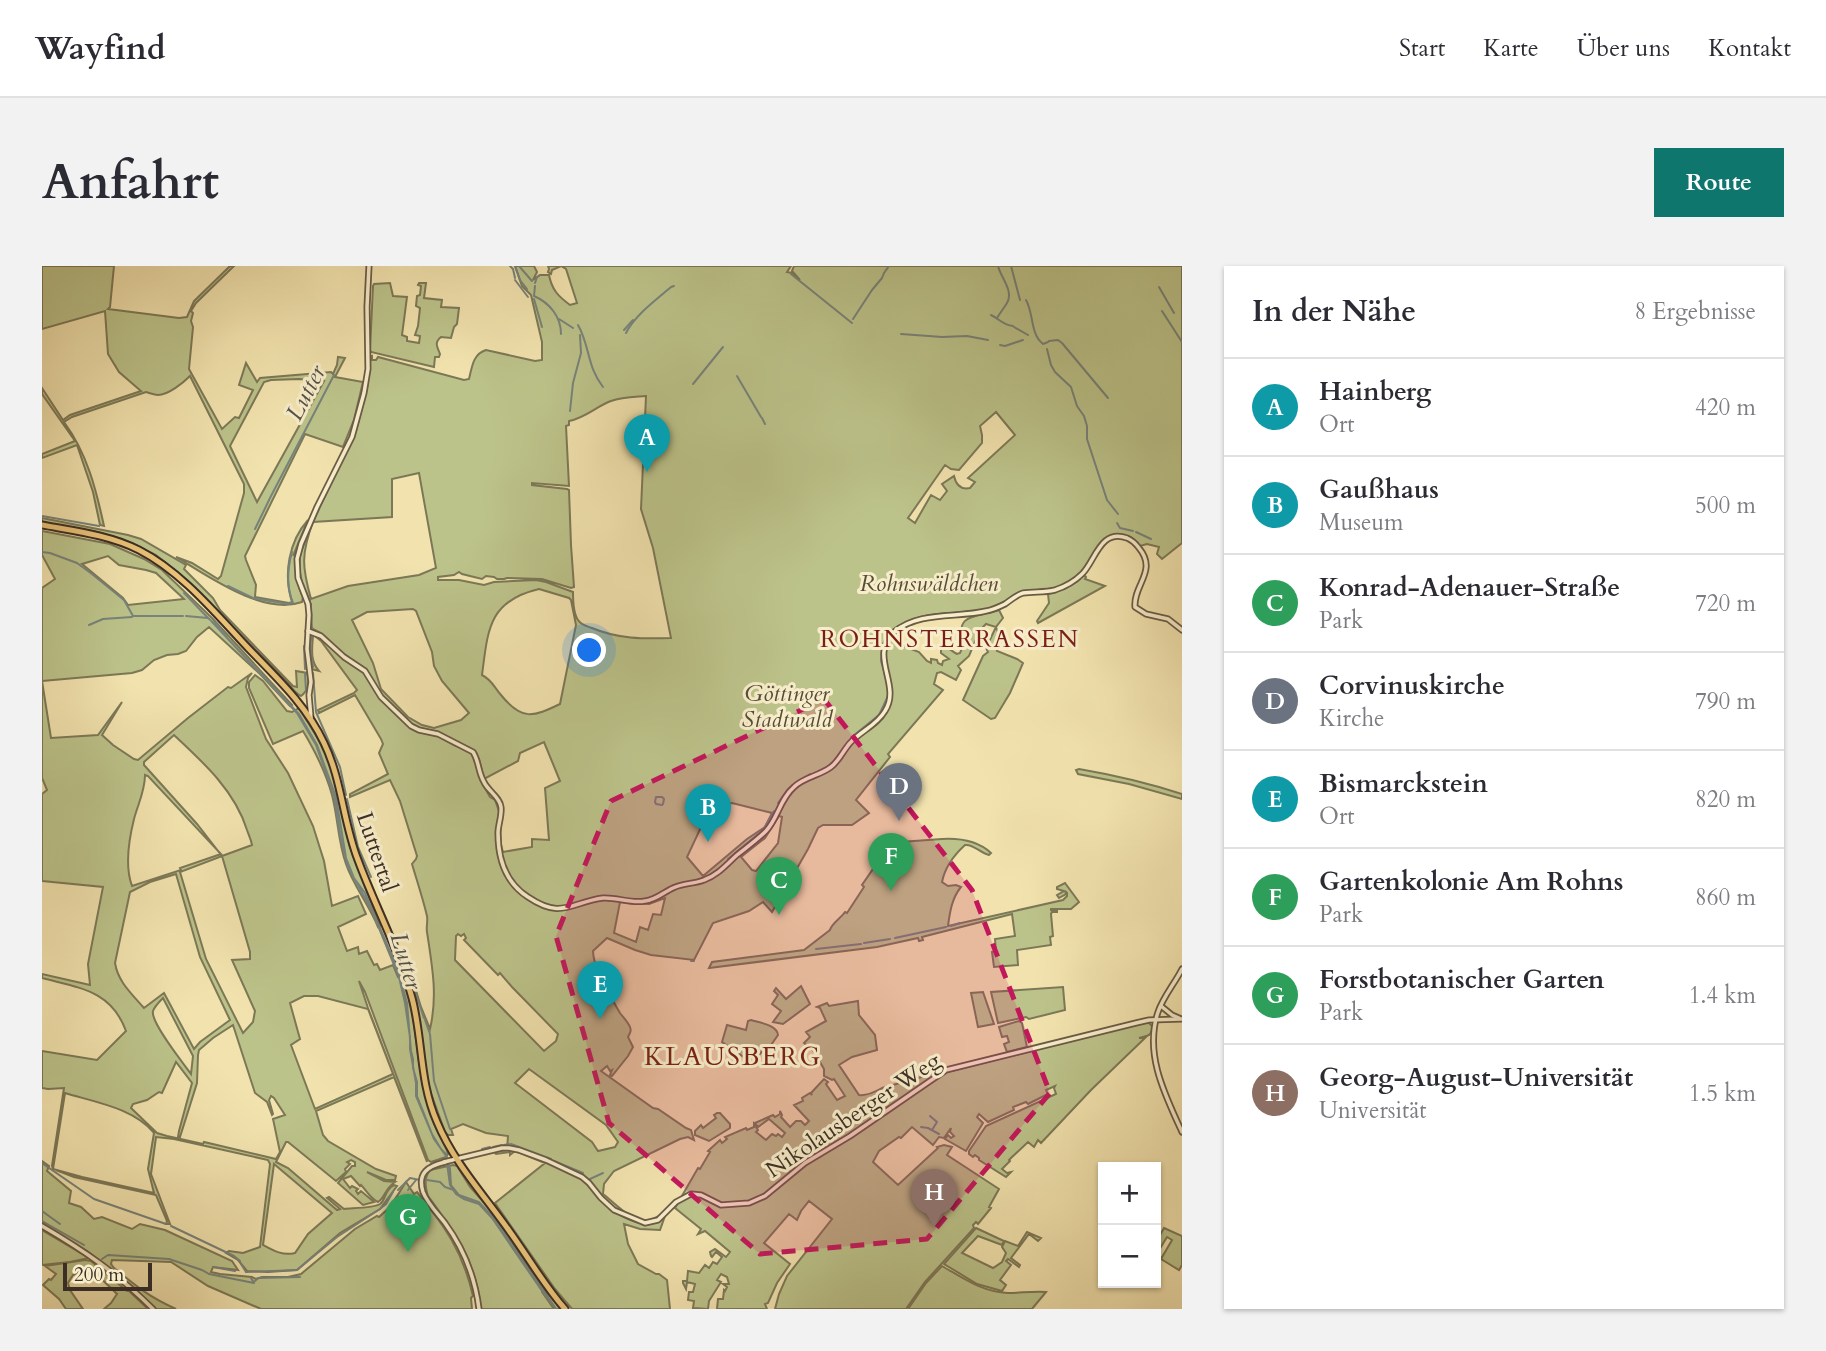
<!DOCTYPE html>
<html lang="de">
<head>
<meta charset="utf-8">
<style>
  :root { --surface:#fff; --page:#f2f2f3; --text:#2b2b33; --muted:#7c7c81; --line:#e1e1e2; --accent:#0f766e }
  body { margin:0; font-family:Cardo,serif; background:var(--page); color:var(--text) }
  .controls { position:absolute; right:21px; bottom:21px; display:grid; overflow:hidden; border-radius:0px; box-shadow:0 2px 5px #0004 }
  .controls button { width:63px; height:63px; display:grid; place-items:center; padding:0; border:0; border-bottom:2px solid var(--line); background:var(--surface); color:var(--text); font:35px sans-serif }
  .scale { position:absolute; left:21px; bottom:18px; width:89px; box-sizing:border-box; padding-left:7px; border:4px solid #3c2e24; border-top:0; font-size:19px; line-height:24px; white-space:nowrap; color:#3c2e24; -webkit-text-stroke:5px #f7edca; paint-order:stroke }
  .you { position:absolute; left:548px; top:385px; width:24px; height:24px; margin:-18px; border:5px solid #fff; border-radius:50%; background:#1a73e8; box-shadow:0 0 0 10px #1a73e833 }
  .badge { display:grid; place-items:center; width:46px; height:46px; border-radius:50%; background:var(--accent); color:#fff; font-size:23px; font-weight:700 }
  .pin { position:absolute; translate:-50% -58px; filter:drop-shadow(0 2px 4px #0008) }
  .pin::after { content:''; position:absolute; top:37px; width:24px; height:21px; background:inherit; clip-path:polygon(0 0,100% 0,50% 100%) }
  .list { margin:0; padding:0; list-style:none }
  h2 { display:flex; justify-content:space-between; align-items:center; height:91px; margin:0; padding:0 28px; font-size:30px }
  h2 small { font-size:23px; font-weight:400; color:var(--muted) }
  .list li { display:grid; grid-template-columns:46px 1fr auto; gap:21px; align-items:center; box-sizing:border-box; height:98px; padding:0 28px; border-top:2px solid var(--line) }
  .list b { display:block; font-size:26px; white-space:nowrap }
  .list p { margin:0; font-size:23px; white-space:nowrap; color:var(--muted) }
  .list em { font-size:23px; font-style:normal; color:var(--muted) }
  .map { position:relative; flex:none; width:1140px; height:1043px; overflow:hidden; border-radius:0px }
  header { display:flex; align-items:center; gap:42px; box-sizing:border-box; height:98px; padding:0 35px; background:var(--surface); border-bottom:2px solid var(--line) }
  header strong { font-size:33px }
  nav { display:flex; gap:38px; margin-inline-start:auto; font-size:24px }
  .intro { display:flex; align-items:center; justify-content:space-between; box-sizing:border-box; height:168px; padding:0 42px }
  h1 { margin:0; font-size:49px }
  .button { padding:18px 32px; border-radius:0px; background:var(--accent); color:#fff; font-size:24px; font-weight:700 }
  main { display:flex; gap:42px; padding:0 42px }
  aside { flex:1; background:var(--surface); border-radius:0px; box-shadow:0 2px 5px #0004 }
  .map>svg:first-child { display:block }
</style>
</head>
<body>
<header>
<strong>Wayfind</strong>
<nav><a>Start</a><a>Karte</a><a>Über uns</a><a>Kontakt</a></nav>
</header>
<div class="intro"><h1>Anfahrt</h1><a class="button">Route</a></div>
<main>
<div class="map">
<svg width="1140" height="1043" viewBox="0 0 1140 1043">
  <rect width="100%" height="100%" fill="#f2e3ae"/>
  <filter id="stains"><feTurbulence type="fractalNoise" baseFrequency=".00286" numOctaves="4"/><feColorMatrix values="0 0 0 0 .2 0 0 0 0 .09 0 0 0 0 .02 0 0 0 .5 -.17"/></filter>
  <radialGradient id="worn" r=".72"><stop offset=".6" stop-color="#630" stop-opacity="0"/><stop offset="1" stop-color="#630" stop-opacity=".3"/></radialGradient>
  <g fill="#bcc38a" stroke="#7c7857" stroke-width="2" fill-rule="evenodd">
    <path d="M 0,0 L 72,0 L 68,41 L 66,43 L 137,52 L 145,51 L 152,35 L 188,0 L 192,0 L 154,37 L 149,45 L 151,47 L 149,55 L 151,61 L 147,103 L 180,163 L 193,151 L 197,152 L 211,124 L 197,119 L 204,97 L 215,116 L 218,112 L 289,106 L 291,108 L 295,99 L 296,91 L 303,92 L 293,111 L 321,116 L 312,154 L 301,181 L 263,168 L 203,290 L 204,294 L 214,319 L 213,331 L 247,337 L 250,336 C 241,308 247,275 266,254 L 251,290 L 255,284 C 252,301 254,317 261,331 L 260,336 C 221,350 166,310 134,291 L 150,297 L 176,313 L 179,310 L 202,227 L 202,218 L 148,110 C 141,117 126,129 116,129 C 112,129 108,127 104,126 L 30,151 L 22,156 C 45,187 54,223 62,260 L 58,259 L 51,226 L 35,179 L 0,192 L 0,188 L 33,175 L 0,128 L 0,122 L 21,154 L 28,149 L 99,125 L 77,106 L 66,88 L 63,45 L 0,63 ZM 257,113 L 282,115 L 215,236 L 188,180 L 222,116 L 229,114 Z"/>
    <path d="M 473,0 L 492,0 L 495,6 L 491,14 L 498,9 L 507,9 C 510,24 516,30 528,39 L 535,37 L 524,3 L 519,0 L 510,4 L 509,8 L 506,6 L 507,3 L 506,0 L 749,0 L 745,6 L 750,7 L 758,14 L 750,5 L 752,0 L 1140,0 L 1140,277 L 1120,293 L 1115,288 L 1117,281 L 1105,278 L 1098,280 C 1086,272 1083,268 1069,272 C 1051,277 1051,296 1039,307 C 1033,313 1024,318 1016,321 C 1004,325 988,323 979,326 C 964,333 960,340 941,344 C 918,348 882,345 862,357 C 856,361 851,367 846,371 L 856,378 L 877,386 L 885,395 L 889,397 L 889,393 L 895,394 L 896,397 L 900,399 L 901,395 L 907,393 L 899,387 L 899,378 C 904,379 909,385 915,388 L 918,387 L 922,378 C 911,347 935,351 957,344 L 961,352 L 954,361 L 958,371 L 955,385 L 975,393 L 981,397 L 968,427 L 953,452 L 949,453 L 921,434 L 941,390 L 946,386 L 944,382 L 954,361 L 944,358 L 938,364 L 927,390 L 916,400 L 919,404 L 914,414 L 899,406 L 895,407 L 892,418 L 901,424 L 846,488 L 848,491 L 814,534 L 827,547 L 810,559 L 781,559 L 776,562 L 766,583 L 730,646 L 721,636 L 707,645 L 671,657 L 652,694 L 609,689 L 593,684 L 565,672 L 551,685 C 551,702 569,731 578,747 C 581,751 586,756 588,761 C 590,766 588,766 586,771 L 591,781 L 586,790 L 570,810 L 568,809 L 570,804 L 568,805 L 565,800 L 559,805 L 611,842 L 616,843 L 644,862 L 649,864 L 652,874 L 646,871 L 638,873 L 572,905 L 562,918 L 561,928 C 573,937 588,955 605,955 C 611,954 616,950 621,948 C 603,965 580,947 563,938 C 580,952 604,967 623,950 L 618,964 L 598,963 L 582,958 L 586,978 L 596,998 L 614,1008 L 617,1008 L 625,1014 L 628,1043 L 530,1043 L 513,1023 L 453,937 L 503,897 L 473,885 L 468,889 L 468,886 L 454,888 L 452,886 L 465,884 L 466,870 L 444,867 L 421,858 L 409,863 L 411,869 L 406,869 L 403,866 L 386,819 L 363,708 L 368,705 L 379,741 L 388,763 C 396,729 390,700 385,666 C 384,661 386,656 385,650 C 381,633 375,615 370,598 L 374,593 L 375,590 L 358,535 L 348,514 L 308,531 L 308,528 L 346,508 L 337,487 L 341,478 L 339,473 L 313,429 L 277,447 L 276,444 L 312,427 L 315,424 L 279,375 L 273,370 L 271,370 C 270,383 268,395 277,405 L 269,403 C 267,392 263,377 270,368 L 280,372 L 301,393 L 321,405 L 338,432 L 369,462 L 377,466 L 396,470 L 412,479 L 426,484 L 431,488 L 439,515 L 448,531 L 453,534 L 457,545 L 461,544 C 459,558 456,573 461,586 L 490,581 L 490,573 L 507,574 L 503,522 L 518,515 L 502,476 L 478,487 L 476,495 L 442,513 L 437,493 L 430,483 L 414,477 L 398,468 L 376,462 L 370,458 L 340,430 L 325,405 L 301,387 L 279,367 L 271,363 L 269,360 L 269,338 L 266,335 C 257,313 254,301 261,277 L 315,161 L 326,112 L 327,91 L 330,90 L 330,94 L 334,94 L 336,91 L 422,114 L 427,113 C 430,101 431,88 444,84 L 493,95 L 500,94 L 500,76 L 489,29 L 480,20 ZM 604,130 L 599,243 L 611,282 L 629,372 C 601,373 576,373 550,362 C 545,360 539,359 536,354 C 531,347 531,334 531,326 L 504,316 L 494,314 L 452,316 L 442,319 L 417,314 L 396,314 L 396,311 L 412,309 L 417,306 L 420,308 L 440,313 L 444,310 L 452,311 L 455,313 L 462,313 L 465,312 L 500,313 L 529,322 L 532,321 L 529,279 L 527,224 L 525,223 L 490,219 L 490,217 L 527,220 L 524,160 L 527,159 L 527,155 C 543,152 555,140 569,135 C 580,131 592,131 604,130 ZM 954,146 L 973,169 L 926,212 L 933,216 L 928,222 C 919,224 914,219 912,210 L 900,218 L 905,225 L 898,234 L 889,229 L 873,257 L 866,252 L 903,199 L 909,203 L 917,204 L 940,177 L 940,169 L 938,160 ZM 377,207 L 394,302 L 377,309 L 306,320 L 269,333 C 260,301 259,288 271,256 L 350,251 L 350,213 ZM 497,323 L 527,332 L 529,334 L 534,359 L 518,438 C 491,451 480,455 459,429 C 452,421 450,414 440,409 C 446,364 446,335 497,323 ZM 371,343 L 374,345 L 390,386 L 392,400 L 400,415 L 427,447 L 419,454 L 392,462 L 380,459 L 366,451 L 339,423 L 331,397 L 310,354 L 325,346 ZM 690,537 L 730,547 L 723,561 L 705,573 L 661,610 L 645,591 L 668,542 ZM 737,550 L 740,551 L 736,577 L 714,605 L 710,604 L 699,591 L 723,572 ZM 623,632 L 619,649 L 611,648 L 606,664 L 598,661 L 594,676 L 572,667 L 578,636 L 607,638 ZM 416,668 L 419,670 L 422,668 L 424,672 L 422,674 L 456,709 L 458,707 L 470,721 L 516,768 L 514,775 L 502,785 L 413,694 L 414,670 ZM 487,803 L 564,859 L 576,876 L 573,881 L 556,885 L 550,876 L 473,817 Z"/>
    <path d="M 348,17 L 351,30 L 365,31 L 360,69 L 365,71 L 365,75 L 377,77 L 378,70 L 373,69 L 376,60 L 378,42 L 374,40 L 375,30 L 378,29 L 379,20 L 376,19 L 377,17 L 384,17 L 382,32 L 400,34 L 399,41 L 417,42 L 415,58 L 412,61 L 409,72 L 399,71 C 392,77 395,80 398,88 L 397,91 L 393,91 L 392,101 L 329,86 L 328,84 L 331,20 L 332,18 Z"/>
    <path d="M 0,252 L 86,269 L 99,273 L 144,299 L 142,303 L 171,332 L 178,344 L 251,420 L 255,421 L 254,405 L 265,407 C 268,416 266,425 259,430 C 251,427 246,415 238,409 L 145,314 L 114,289 L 80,273 L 51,265 L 0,256 Z"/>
    <path d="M 0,265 L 68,278 L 102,293 L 120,304 L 171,353 L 250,439 L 248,440 L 218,408 L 167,361 L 155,371 L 144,385 L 136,388 L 125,389 L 112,394 L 100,404 L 90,407 L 0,415 L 9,472 L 56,469 L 80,436 L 60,469 L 71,479 L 92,493 L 96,494 L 146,452 L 186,421 L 189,422 L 210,407 L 206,412 L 204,421 L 224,473 L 246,507 L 271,560 L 282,595 L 290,640 L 316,630 L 324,648 L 296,661 L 305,685 L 316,681 L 317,688 L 325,685 L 332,699 L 335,698 L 338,704 L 351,699 L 356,711 L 360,710 C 375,747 373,789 383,828 C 386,840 389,852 395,864 C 399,872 404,880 406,888 L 404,891 L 389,896 L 386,894 L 323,726 L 317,715 L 326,742 L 385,896 L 352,811 L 274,845 L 281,869 L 286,875 L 334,903 L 354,910 L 353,914 L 344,914 L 325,906 L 342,915 L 353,916 C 342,923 344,931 336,936 C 328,932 325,925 319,919 L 318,920 L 309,910 L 301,913 L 308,922 L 310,920 L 316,923 L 314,925 L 316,928 L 319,925 L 332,936 L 321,939 L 296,917 L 310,900 L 313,900 L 313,896 L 309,894 L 305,896 L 308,898 L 303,903 L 304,906 L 294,915 L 246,876 L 244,876 L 234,896 L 246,902 L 295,944 L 298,943 L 285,932 L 287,931 L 302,943 C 311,942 332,942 338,938 C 345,933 341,925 352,919 L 355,920 L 338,943 L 298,967 L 255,1004 L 226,1006 L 205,1005 L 196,994 L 184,987 L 187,985 L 201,987 L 218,981 L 228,898 L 226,894 L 132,873 L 114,871 L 109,908 L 128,958 L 124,958 L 125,955 L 114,929 L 32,911 L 11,903 L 10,900 L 22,822 L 6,823 L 0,822 L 0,785 L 55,794 L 84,765 C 69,724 37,722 0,712 L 0,708 L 48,719 L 46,698 L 61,621 L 0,615 L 0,528 L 5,524 L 0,512 L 0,322 L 13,313 L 0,289 ZM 66,290 L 77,299 L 104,304 L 114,307 L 142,333 L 86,339 L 81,332 L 40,298 ZM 132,469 C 161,496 193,525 205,564 C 207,570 209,573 210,579 L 180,590 L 155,558 L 102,499 L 102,496 ZM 103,509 L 106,510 L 179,588 L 138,602 L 139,604 L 90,620 C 83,601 87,573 92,553 C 96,538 103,525 103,509 ZM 180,590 L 208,686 L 208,693 L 190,694 L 213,745 L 211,756 L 201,767 L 164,693 L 138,606 ZM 134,608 L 158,691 L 188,754 L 158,776 L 152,783 L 122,727 L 102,742 C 90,728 76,716 73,697 L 88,626 L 108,616 ZM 262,730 L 276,730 L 326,743 L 351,808 L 273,843 L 249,779 L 258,773 L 248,737 ZM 121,732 L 151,790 L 149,808 C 142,798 108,756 111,745 C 112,742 118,735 121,732 ZM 191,759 L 213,827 L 225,836 L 230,849 L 231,848 L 227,834 L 229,830 L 232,832 L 243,849 L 231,853 L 238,886 L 234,893 L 162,876 L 161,878 L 125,870 L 115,867 L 89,842 L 91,838 L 105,834 L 117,826 L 120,827 L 134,796 L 150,817 L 137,865 L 136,871 L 138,871 L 155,817 L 156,789 L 157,784 L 171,772 ZM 23,827 C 52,836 92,842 112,867 L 106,903 L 112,927 L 40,911 L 11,903 ZM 232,898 L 290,947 L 266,968 L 253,987 C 241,990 232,985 221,979 Z"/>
    <path d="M 1042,309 L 1044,311 L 1043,313 L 1063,320 L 996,357 L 995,355 L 1007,337 L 1006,328 L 1024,322 Z"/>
    <path d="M 213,409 L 221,415 L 245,445 L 250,446 L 257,442 L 278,476 L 287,494 L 308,581 L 338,660 L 336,661 C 327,639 311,619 304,598 C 296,576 296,552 290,529 C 284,507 273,485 261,465 L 231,478 L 207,422 L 207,416 Z"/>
    <path d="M 1037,503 C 1072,509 1106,517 1140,528 L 1140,533 L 1087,518 L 1036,508 L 1034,504 Z"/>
    <path d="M 900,573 C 918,572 936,575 949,587 L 947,589 C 938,587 932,578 923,579 C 912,589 903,601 900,616 L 906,620 L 914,619 L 919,621 C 910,632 908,645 906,660 L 1021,634 L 1025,630 L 1025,627 L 1023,625 L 1024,628 L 1017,632 L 1015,629 L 1022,625 L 1015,623 L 1015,621 L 1023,617 L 1037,636 L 1029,643 L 1009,643 L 1009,644 L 1015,644 L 1015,646 L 1010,646 L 1009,648 L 1011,670 L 1008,671 L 1009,679 L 975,684 L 976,699 L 952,701 L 950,686 L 954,685 L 953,673 L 973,670 L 970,648 L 880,671 L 881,674 L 877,675 L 876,672 L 835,681 L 667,702 L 670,696 L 762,684 L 788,664 C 789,658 799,652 803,646 L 805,647 L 822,621 L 820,619 L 842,587 L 851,579 L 858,576 Z"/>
    <path d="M 759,720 L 768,738 L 741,758 L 731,756 L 739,745 L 730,738 L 736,729 L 732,725 L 734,722 L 744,733 Z"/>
    <path d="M 1021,721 L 1023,744 L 987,753 L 984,751 L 956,757 L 949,726 Z"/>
    <path d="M 941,726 L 952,758 L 936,761 L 929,727 Z"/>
    <path d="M 816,735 L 817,749 L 833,769 L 835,784 L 810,791 L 797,799 L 817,829 C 825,830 833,826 840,822 L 890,808 L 909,805 L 1106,756 L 1110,760 C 1110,770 1106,770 1097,772 L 1103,772 L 1049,824 L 999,877 L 996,874 L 992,881 L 986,876 L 969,892 L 967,894 L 968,895 L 960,903 L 965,907 L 969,906 L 964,911 L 937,894 L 937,892 L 933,889 L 931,891 L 927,888 L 927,885 L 944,860 L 1014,828 L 1012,822 L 1013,820 L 1004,824 L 1006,828 L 986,838 L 984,836 L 971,841 L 972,844 L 946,856 L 937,848 L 935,851 L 941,857 L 924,885 L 903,873 L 906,869 L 909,872 L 912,870 L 908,866 L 909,862 L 902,872 L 897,871 L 891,879 L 870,861 L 859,872 L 857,871 L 837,885 L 831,896 L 856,919 L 896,882 L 895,881 L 902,879 L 910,881 L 905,889 L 957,923 L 947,941 L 949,942 L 936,958 L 934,956 L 931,959 L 932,962 L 883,1016 L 864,1043 L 733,1043 L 737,1028 L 745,1010 L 790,953 L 767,935 L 759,945 L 755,954 L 747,948 L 722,977 L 748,998 L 735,1017 L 726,1037 L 723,1038 L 725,1043 L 675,1043 L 676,1033 L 681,1033 L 682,1024 L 683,1025 L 685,1021 L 681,1018 L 687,1018 L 685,1011 L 679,1008 L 675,1014 L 679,1016 L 667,1035 L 666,1043 L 651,1042 L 652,1035 L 646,1034 L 647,1026 L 651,1026 L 653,1018 L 645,1016 L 644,1023 L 641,1017 L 641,1015 L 645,1015 L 646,1005 L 657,1007 L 663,999 L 667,1002 L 671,996 L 675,998 L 680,991 L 674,986 L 670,991 L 669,990 L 668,986 L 673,983 L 684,991 L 688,986 L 663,965 L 656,968 L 659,963 L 633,942 L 656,902 L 658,903 L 668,886 L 666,885 L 678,874 L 680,877 L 685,873 L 683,871 L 704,862 L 705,864 L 712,861 L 712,858 L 716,864 L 714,866 L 724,874 L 730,868 L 734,870 L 736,868 L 740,871 L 743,867 L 727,853 L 716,861 L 713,857 L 731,849 L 733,851 L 738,848 L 738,845 L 740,849 L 739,851 L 748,861 L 754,855 L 759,855 L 763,859 L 767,855 L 752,839 L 761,835 L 760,832 L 768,827 L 770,829 L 769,827 L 782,813 L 786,816 L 784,818 L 795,834 L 803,830 L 792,813 L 790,814 L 782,810 L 782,803 L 775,791 L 776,789 L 762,777 L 768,771 L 764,766 L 784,755 L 778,742 L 775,741 L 785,737 L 787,740 Z"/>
    <path d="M 709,754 C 719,757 735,759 736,769 L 729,779 L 726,779 L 717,789 L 710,784 L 703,792 L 680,776 L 685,759 L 704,764 L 706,755 Z"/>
    <path d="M 977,755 L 980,757 L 985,781 L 965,786 L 962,778 L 967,776 L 965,770 L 960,771 L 957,761 Z"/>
    <path d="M 675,847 L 678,847 L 688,858 L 688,862 L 667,875 L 653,869 L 653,865 L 659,859 L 661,862 L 674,852 L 672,849 Z"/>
    <path d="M 0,895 L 7,900 L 5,905 L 29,925 L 27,937 L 39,941 L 52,953 L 60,951 L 90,963 L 98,958 L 123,964 L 190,995 L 196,1004 L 171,1001 L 169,1006 L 178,1008 L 210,1011 L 214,1013 L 220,1011 L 246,1011 L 259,1008 L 313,963 L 335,950 L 337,951 L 348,941 L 364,916 L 372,928 L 375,926 C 403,960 421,986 431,1030 L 429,1032 L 430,1043 L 219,1043 L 166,1020 L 129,996 L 70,994 L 69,998 L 72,1002 C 94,1020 107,1031 134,1043 L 113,1043 L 92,1023 L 45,985 L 0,958 Z"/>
    <path d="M 411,899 L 415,900 L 428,921 L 445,940 L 502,1023 L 519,1043 L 514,1043 L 501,1024 L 500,1026 L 512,1043 L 439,1043 C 433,993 415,969 386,930 C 383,920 382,912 388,904 Z"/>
    <path d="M 934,962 L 962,975 L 960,979 L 936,970 L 920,987 L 951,1002 L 960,996 L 964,987 L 960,981 L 963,975 L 976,980 L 985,966 L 999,972 L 996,975 L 987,968 L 969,992 L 978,999 L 977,1001 L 966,993 L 964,995 L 969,999 L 958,1014 L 964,1019 L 960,1025 L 935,1018 L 902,998 Z"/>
    <path d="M 1122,962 L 1140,970 L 1140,999 L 1137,1004 L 1119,993 L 1130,974 L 1125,971 L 1114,989 L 1114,976 Z"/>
    <path d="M 0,964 L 47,992 L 28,996 L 0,999 Z"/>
    <path d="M 43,994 L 49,995 L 85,1025 L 86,1024 L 106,1043 L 62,1043 L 69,1037 L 75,1028 L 47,1001 L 31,1009 L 26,1017 L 28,1024 L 41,1043 L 24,1043 L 17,1033 L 1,1019 L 7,1013 L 9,1014 L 14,1008 L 3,1000 Z"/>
    <path d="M 900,1000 C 921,1012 940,1026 966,1027 C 978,1027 992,1025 1004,1026 L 990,1043 L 866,1043 L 884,1017 Z"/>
  </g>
  <path fill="#9fbbb5" stroke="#77837b" stroke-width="2" d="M 171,357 L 174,357 L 187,374 L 257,448 L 275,479 L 294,531 L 304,592 L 312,612 L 323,627 L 356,704 L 365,737 L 369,785 L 371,793 L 371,802 L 375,816 L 375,830 L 390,868 L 399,883 L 404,888 L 408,903 L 409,919 L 417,929 L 437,936 L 450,950 L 514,1043 L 500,1025 L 450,952 L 437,938 L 422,933 L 414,928 L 408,919 L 404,890 L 392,873 L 374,830 L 374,817 L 368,783 L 368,771 L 363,737 L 357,711 L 330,645 L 306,601 L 298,569 L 292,529 L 274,479 L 255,447 Z"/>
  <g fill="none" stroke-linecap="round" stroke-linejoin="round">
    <g stroke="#77837b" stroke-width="2">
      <path d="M 468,0 L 471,3 L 473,12"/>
      <path d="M 473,0 L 478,14 L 485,23"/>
      <path d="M 477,0 L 490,15"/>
      <path d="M 969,0 L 978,34"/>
      <path d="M 749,8 L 810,57"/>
      <path d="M 473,14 L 486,31"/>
      <path d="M 493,17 L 495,11 L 498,9"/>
      <path d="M 493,20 L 492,30 C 508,37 519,51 519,68"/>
      <path d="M 1117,21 L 1132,47"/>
      <path d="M 492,33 L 500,61"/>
      <path d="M 984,34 C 992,48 988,68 1001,78 L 1006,76"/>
      <path d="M 1120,45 L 1140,76"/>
      <path d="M 949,49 C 957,53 961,59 971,60"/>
      <path d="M 955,52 C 958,47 962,42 965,37 C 972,25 959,12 956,0"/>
      <path d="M 517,53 L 531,62"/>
      <path d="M 811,53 L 830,24 L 840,12 L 842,7 L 847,0"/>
      <path d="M 536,59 C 548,80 545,101 561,121"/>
      <path d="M 972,61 L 986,69"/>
      <path d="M 582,64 L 591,54"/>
      <path d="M 584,67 C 593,49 614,34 629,21 L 632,20"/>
      <path d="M 859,68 L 900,71 L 925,70 L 946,74"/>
      <path d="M 1007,75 L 1016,74 L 1020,77 L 1066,132"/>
      <path d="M 958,79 L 963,80 L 981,74"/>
      <path d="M 1005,83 L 1009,99 L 1013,106 L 1029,121 L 1035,140 L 1042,150 L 1045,160 L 1045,173 L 1065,234 L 1076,248"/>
      <path d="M 695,110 L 719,151"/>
      <path d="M 651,118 L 681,81"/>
      <path d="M 528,145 L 531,117 L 539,87 L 538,69"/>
      <path d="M 720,152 L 723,158"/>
      <path d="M 0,250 L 57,260"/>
      <path d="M 1075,257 L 1078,262 L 1091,265"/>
      <path d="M 213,263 L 229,230 L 292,109"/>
      <path d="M 1094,266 L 1109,273"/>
      <path d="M 0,286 L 8,287 L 35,297 L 50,308 L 82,334 L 91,350 L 141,350"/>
      <path d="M 250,286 C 245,304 244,320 251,337"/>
      <path d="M 186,320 L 211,332 L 246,338 L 250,336"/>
      <path d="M 142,327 L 166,352"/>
      <path d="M 268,335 L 260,316 L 257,302 L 258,289 L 271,255 L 314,165 L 325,123 L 328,91"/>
      <path d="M 269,340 L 270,364"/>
      <path d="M 144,350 L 166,352 L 173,358"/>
      <path d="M 47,359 L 61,353 L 90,351"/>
      <path d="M 270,368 L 268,379 L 271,401"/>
      <path d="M 262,380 L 263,403"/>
      <path d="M 840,383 L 839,395 L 844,411"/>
      <path d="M 263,407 L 264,425"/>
      <path d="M 271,407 L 274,446 L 298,501 L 304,529"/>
      <path d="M 777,505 L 785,501 L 792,495 L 811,470 L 837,449 L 846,430"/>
      <path d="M 305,533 L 316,581 L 329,611"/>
      <path d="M 736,537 L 747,522 L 768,508"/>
      <path d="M 620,539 L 614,538 L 613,536 L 614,531 L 620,531 L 622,533 L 621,538"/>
      <path d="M 686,593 L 721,564 L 732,545"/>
      <path d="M 909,660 L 918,657"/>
      <path d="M 352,670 L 353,672"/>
      <path d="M 853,672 L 904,661"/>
      <path d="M 355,676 L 357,682"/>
      <path d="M 822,677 L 848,673"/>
      <path d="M 774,683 L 819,678"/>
      <path d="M 358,685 L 360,689"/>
      <path d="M 361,692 L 368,708"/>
      <path d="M 649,695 L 652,695"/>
      <path d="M 369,711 L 370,714"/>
      <path d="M 371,717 L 375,732"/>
      <path d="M 376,734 L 382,752"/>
      <path d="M 383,754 L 388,768 L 392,815 L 408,863"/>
      <path d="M 888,850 L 895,856 L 890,864"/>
      <path d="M 879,861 L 886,862 L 897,868"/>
      <path d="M 469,878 L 509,893"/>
      <path d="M 462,879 L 467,878"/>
      <path d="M 451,881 L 460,879"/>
      <path d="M 440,883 L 448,881"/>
      <path d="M 512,895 L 541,907"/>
      <path d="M 0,897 L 52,933 L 124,958"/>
      <path d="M 548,913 L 561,907"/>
      <path d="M 385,914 L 398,916 L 403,921 L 412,924"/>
      <path d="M 356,924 L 368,912 L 378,914"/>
      <path d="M 366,924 L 374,914"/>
      <path d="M 0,945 L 18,958"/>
      <path d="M 0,955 L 42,979"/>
      <path d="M 129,960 L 192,990 L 198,995"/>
      <path d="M 60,993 L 66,989 L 127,993 L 160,1004 L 167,1008 L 212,1017 L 209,1012"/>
      <path d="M 199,998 L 204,1006"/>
      <path d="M 171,1001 L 193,1005"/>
      <path d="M 204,1006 L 255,1004 L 295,971 L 338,943 L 344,938 L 351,926"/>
      <path d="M 213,1015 L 216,1012 L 258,1011"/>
    </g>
    <g stroke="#6a5b46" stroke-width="7">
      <g id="minor">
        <path d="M 266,365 L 279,370 L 302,391 L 323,405 L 339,431 L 369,460 L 377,464 L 396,468 L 431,486 C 437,495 436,506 442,516 C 446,525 458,531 459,541 C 460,550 456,559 456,567 C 456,593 464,617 486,631 C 520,654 529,636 561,632 C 575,631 589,638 603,635 C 614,634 622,626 631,622 C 641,617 652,618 662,614 C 676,609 685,598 695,589 C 705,581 715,574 724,565 C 736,552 738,533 752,521 C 762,511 777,510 789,501 C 797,495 801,485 808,477 C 819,465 835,459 843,445 C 860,419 826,390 852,366 C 877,345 915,352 944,345 C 951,344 957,341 963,338 C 969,334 974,329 981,327 C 992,325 1002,327 1013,324 C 1022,321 1033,315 1040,308 C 1053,296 1058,262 1085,272 C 1090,274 1094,278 1097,282 C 1116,305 1091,319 1093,341 L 1104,348 L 1126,353 L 1140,364"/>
        <path d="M 269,452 L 267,429 L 269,416 L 265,383 L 267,349 L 266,338 L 256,312 L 255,293 L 259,278 L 275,241 L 310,171 L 322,127 L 326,103 L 325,41 L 327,0"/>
        <path d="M 1140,703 C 1133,717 1121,731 1116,746 C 1102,788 1123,829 1140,866"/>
        <path d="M 1119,740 L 1130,749 L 1137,752"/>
        <path d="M 402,896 L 460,882 L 467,882 L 477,884 L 504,894 L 540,911 L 547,917 L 559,932 L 572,944 L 603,957 L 616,954 L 634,936 L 649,928 L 659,929 L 679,939 L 707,937 L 723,930 L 763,897 L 808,870 L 904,804 L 1094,757 L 1107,754 L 1140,753"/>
        <path d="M 403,896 C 386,900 375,907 381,926 C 385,937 396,948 403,957 C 422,983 433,1011 437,1043"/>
        <path d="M 0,960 C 43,985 76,1008 111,1043"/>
      </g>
    </g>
    <g stroke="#3c2e24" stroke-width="9">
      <path id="major" d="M 0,259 C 33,265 67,269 97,284 C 140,306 174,348 207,383 C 235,412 265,440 282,477 C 300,514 301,556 316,594 C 333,640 357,684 370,732 C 381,773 377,815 395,856 C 412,897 443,930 468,966 C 486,991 502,1019 523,1043"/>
    </g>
    <use href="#minor" stroke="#f7edca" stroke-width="3.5"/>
    <use href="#major" stroke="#e9c277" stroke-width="5"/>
  </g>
  <path fill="#c2185b" fill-opacity="0.2" stroke="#c2185b" stroke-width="5" stroke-dasharray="14 9" stroke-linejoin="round" d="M 782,433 L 930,624 L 1008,827 L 885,973 L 718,988 L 567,857 L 514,670 L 569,535 Z"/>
  <g text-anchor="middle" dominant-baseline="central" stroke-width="6" stroke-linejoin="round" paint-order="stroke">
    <g font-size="23" font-style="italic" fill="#564c38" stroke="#f7edca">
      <text x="887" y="317">Rohnswäldchen</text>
      <text x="745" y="427">Göttinger<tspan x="745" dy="26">Stadtwald</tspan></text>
    </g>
    <g font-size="23" fill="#3c2e24" stroke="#f7edca">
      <text transform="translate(335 586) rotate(71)">Luttertal</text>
      <text transform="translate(811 849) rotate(-34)">Nikolausberger Weg</text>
    </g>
    <g font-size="24" font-style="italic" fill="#555148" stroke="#f7edca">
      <text transform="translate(264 127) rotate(-63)">Lutter</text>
      <text transform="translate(364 695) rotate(73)">Lutter</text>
    </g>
    <g font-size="24" letter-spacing="2" fill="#7a1f14" stroke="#f7edca">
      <text x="908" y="373">ROHNSTERRASSEN</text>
    </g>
    <g font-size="26" letter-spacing="2" fill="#7a1f14" stroke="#f7edca">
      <text x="691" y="790">KLAUSBERG</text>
    </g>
  </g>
  <rect width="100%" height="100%" filter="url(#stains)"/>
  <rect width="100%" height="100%" fill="url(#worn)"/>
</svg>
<div class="controls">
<button>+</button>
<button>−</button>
</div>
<div class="scale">200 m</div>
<div class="you"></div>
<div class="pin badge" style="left:605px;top:206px;background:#0f9aa8">A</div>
<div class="pin badge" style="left:666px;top:576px;background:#0f9aa8">B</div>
<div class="pin badge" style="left:737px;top:649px;background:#2e9e5b">C</div>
<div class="pin badge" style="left:857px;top:555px;background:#6b7280">D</div>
<div class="pin badge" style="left:558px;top:753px;background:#0f9aa8">E</div>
<div class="pin badge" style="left:849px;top:625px;background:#2e9e5b">F</div>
<div class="pin badge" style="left:366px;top:986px;background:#2e9e5b">G</div>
<div class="pin badge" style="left:892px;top:961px;background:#8d6e63">H</div>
</div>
<aside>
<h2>In der Nähe<small>8 Ergebnisse</small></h2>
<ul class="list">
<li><span class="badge" style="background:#0f9aa8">A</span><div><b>Hainberg</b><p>Ort</p></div><em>420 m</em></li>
<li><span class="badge" style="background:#0f9aa8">B</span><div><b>Gaußhaus</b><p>Museum</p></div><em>500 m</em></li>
<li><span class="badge" style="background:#2e9e5b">C</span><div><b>Konrad-Adenauer-Straße</b><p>Park</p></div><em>720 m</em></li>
<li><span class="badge" style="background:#6b7280">D</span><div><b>Corvinuskirche</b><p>Kirche</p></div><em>790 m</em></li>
<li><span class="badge" style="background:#0f9aa8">E</span><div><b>Bismarckstein</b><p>Ort</p></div><em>820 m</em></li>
<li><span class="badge" style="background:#2e9e5b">F</span><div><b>Gartenkolonie Am Rohns</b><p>Park</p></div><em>860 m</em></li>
<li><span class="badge" style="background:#2e9e5b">G</span><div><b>Forstbotanischer Garten</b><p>Park</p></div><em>1.4 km</em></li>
<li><span class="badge" style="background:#8d6e63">H</span><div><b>Georg-August-Universität</b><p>Universität</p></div><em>1.5 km</em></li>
</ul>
</aside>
</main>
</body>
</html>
